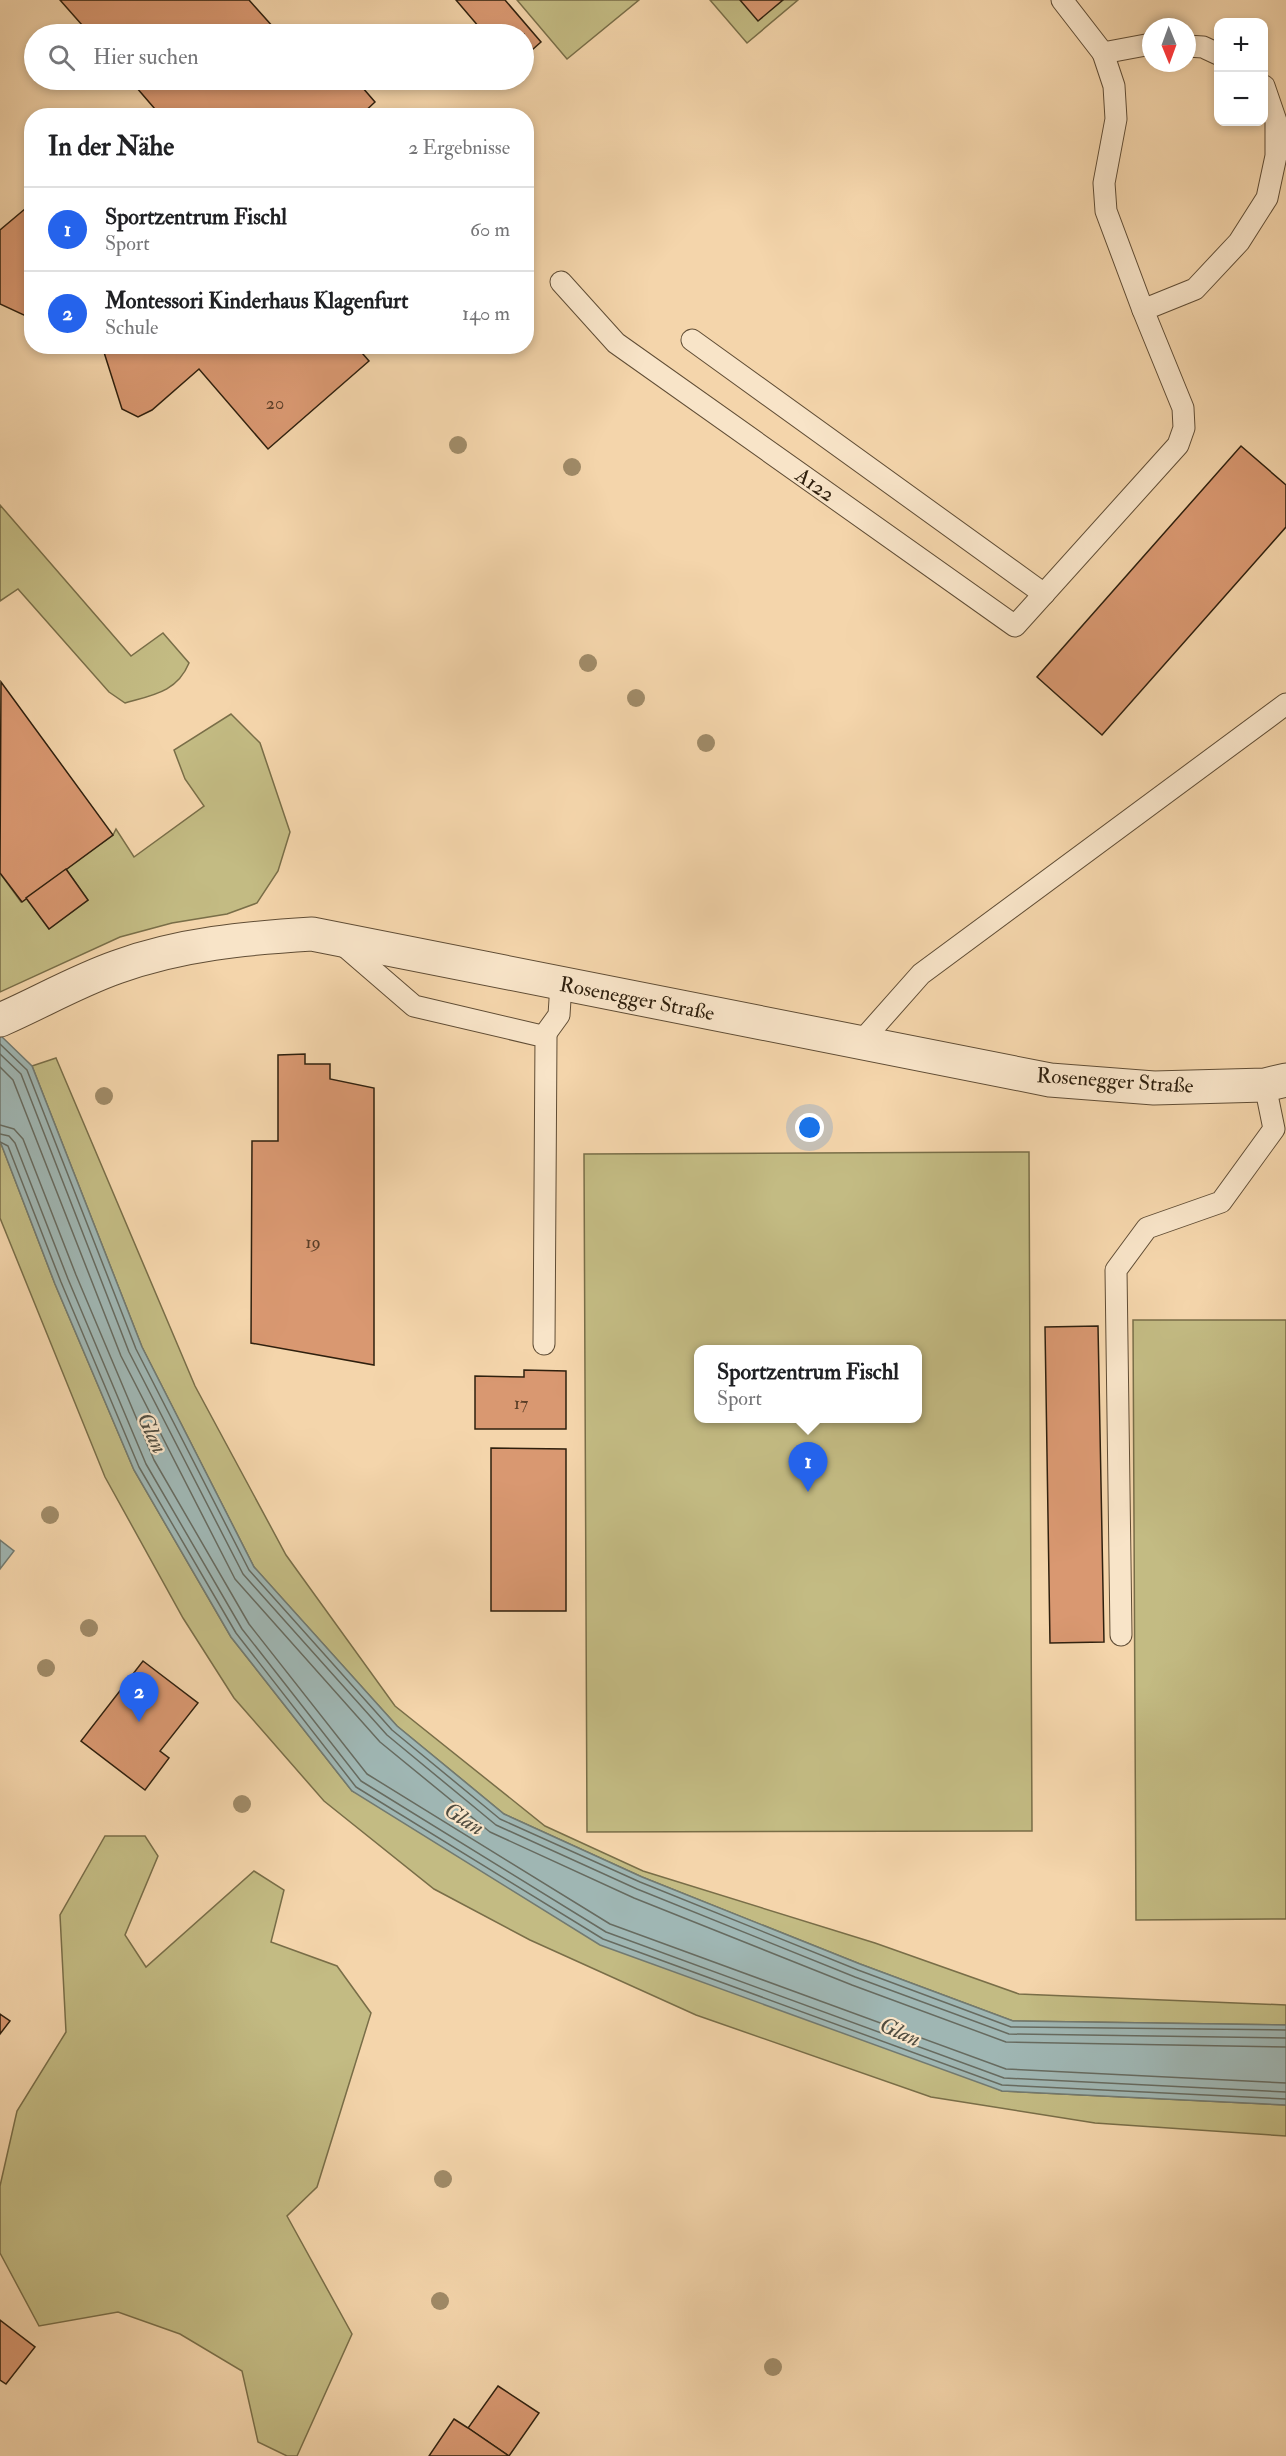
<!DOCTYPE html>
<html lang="de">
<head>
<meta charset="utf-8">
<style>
  :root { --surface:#fff; --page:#f2f2f2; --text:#202124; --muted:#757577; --line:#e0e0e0; --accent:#2563eb }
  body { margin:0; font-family:"IM FELL Double Pica",serif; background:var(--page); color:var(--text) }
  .controls { position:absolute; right:18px; top:18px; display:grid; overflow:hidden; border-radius:12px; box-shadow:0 3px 9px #0003 }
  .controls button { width:54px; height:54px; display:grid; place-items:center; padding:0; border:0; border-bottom:2px solid var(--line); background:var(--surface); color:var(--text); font:30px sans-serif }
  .compass { position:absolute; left:1142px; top:18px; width:54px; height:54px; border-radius:50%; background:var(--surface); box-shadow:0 3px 9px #0003; rotate:179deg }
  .you { position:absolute; left:810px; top:1128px; width:21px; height:21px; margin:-15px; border:4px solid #fff; border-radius:50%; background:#1a73e8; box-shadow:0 0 0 9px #1a73e833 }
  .badge { display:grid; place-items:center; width:39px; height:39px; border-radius:50%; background:var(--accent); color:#fff; font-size:20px; font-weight:700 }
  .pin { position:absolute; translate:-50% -50px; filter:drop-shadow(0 2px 3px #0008) }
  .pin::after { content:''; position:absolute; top:32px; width:21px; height:18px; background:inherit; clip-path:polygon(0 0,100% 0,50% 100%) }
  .popup { position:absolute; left:694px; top:1345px; width:228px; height:78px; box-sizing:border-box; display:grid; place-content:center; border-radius:12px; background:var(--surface); filter:drop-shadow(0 2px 4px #0005); font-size:20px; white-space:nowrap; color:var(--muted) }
  .popup b { font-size:22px; color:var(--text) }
  .popup::after { content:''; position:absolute; left:50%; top:100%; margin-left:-12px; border:12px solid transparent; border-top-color:var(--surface) }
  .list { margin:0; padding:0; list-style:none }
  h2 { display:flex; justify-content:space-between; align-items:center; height:78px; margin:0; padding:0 24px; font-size:26px }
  h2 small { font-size:20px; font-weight:400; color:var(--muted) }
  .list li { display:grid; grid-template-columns:39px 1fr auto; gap:18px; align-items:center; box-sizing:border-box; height:84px; padding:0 24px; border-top:2px solid var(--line) }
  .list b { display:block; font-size:22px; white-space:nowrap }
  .list p { margin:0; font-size:20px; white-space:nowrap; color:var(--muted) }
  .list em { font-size:20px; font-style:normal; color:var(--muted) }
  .icon { flex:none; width:33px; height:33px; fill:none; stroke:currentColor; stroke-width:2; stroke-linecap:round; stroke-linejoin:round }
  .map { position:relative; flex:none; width:1286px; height:2456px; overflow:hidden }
  .search { position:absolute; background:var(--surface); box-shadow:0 3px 9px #0003; left:24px; top:24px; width:510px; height:66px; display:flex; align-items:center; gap:15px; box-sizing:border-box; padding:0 21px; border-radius:33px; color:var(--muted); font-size:22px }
  .panel { position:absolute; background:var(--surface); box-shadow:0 3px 9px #0003; left:24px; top:108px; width:510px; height:246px; border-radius:24px }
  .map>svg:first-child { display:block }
</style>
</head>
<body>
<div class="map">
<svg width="1286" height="2456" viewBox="0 0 1286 2456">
  <rect width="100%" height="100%" fill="#f4d5ab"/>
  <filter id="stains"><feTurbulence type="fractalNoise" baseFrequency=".00333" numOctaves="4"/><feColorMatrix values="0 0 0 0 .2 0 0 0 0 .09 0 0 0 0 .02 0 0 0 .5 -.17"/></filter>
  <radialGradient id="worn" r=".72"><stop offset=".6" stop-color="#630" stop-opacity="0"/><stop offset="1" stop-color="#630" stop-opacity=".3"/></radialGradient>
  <g fill="#c3bb83" stroke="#796e48" stroke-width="1.5" fill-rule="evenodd">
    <path d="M 517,0 L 639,0 L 567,59 Z"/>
    <path d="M 710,0 L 798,0 L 747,43 Z"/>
    <path d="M 0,505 L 131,656 L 163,633 L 189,663 C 177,692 153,695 125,703 L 109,692 L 18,589 L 0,601 Z"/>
    <path d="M 231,714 L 260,743 L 290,832 L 278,871 L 257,903 L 227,914 L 172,923 L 120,937 L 0,992 L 0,873 L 21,902 L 26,898 L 49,929 L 88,900 L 66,869 L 113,835 L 116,829 L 134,857 L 204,806 L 185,779 L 174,750 Z"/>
    <path d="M 56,1058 L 195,1386 L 286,1555 L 395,1706 L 545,1826 L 643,1871 L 875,1943 L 1019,1994 L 1286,2005 L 1286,2025 L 1013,2021 L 860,1964 L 642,1877 L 504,1814 L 397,1726 L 254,1567 L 142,1347 L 32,1066 Z"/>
    <path d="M 0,1141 L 55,1284 L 134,1470 L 231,1637 L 352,1791 L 1002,2091 L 1286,2105 L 1286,2136 L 1095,2123 L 931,2097 L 696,2015 L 530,1940 L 434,1889 L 324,1801 L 234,1698 L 183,1618 L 105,1477 L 0,1218 Z"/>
    <path d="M 1029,1152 L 1032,1831 L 587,1832 L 584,1154 ZM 698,1350 L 918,1350 L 918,1418 L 698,1418 Z"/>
    <path d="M 1133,1320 L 1286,1320 L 1286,1919 L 1136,1920 Z"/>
    <path d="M 105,1836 L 145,1836 L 158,1856 L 125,1935 L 146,1967 L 254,1871 L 284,1890 L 271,1942 L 337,1966 L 371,2013 L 317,2187 L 287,2216 L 352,2334 L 297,2456 L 287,2456 L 258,2442 L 242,2371 L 180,2334 L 118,2312 L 39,2326 L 0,2253 L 0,2186 L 17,2111 L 66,2032 L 60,1915 Z"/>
  </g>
  <g fill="#9fb6b3" stroke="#727a71" stroke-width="1.5">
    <path d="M 0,1035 L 32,1066 L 142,1347 L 254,1567 L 397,1726 L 504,1814 L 642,1877 L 860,1964 L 1013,2021 L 1286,2025 L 1286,2105 L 1002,2091 L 600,1945 L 352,1791 L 231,1637 L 134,1470 L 55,1284 L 0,1141 Z"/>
    <path d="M 0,1540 L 14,1551 L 0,1569 Z"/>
  </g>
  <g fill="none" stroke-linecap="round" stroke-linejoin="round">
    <g stroke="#676b60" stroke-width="1.5">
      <path d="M 0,1044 L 27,1070 L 136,1349 L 249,1570 L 392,1730 L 500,1819 L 640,1882 L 858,1970 L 1011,2027 L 1286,2030"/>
      <path d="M 0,1054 L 21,1074 L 129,1352 L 243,1574 L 387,1735 L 496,1825 L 637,1889 L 855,1977 L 1009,2034 L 1286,2038"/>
      <path d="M 0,1067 L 13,1080 L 121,1356 L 235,1579 L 380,1742 L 490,1832 L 634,1898 L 852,1985 L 1006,2042 L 1286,2047"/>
      <path d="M 0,1125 L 14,1129 L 23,1139 L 76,1275 L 154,1460 L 249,1624 L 367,1774 L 610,1924 L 1006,2069 L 1286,2083"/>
      <path d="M 0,1134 L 9,1136 L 15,1143 L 68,1279 L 146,1464 L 242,1629 L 361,1781 L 606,1932 L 1004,2078 L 1286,2092"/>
      <path d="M 0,1142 L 8,1146 L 61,1282 L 139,1467 L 236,1633 L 356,1787 L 603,1939 L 1002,2085 L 1286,2099"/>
    </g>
  </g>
  <g fill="#d99871" stroke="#2f200e" stroke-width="1.5">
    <path d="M 60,0 L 249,0 L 274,28 L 267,34 L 90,34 Z"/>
    <path d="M 456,0 L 505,0 L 541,42 L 524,57 L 524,34 L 485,34 Z"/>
    <path d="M 740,0 L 783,0 L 758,21 Z"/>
    <path d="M 130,80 L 266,80 L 274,88 L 284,80 L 356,80 L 375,102 L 360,116 L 161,116 Z"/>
    <path d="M 32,203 L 32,314 L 28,317 L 0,304 L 0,230 Z"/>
    <path d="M 102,346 L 356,346 L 369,361 L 268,449 L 199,369 L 152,410 L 138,417 L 122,409 Z"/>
    <path d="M 1241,446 L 1286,485 L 1286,527 L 1102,735 L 1037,677 Z"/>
    <path d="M 1,682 L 113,835 L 22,902 L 0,873 Z"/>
    <path d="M 66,869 L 88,900 L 49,929 L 26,898 Z"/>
    <path d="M 305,1054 L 305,1064 L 330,1064 L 330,1079 L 374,1088 L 374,1365 L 251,1343 L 252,1141 L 278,1141 L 278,1055 Z"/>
    <path d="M 1098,1326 L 1104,1642 L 1050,1643 L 1045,1327 Z"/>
    <path d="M 524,1370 L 566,1371 L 566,1429 L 475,1429 L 475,1376 L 524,1377 Z"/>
    <path d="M 491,1448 L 566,1449 L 566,1611 L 491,1611 Z"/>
    <path d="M 143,1661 L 198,1703 L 160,1751 L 169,1758 L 145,1790 L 81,1741 Z"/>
    <path d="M 0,2014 L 10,2021 L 0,2034 Z"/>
    <path d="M 0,2320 L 35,2347 L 6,2384 L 0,2380 Z"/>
    <path d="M 498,2386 L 539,2413 L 509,2456 L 468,2428 Z"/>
    <path d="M 454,2419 L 468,2428 L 509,2456 L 429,2456 Z"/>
  </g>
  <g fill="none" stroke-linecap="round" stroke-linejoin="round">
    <g stroke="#604d35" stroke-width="23">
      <g id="lane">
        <path d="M 1062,0 L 1103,53 L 1151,44"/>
        <path d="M 1187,46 L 1203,47 L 1218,54"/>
        <path d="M 1103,53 L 1114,86 L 1116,119 L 1104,183 L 1106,211 L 1143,310"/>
        <path d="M 561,282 L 616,343 L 1015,626 L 1178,445 L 1184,428 L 1183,408 L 1143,310 L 1195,289 L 1239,242 L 1267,198 L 1276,156 L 1276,121 L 1264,86"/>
        <path d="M 692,340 L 1044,594"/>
        <path d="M 341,943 L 414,1006 L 546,1037 L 544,1344"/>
        <path d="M 546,1033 L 559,1015 L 561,984"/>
        <path d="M 859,1044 L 921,974 L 1286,704"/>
        <path d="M 1121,1635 L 1116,1270 L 1147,1228 L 1221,1202 L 1274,1129 L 1265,1085"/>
      </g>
    </g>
    <g stroke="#604d35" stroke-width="35">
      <path id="street" d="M 0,1020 C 39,1003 77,981 117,967 C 180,944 247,938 312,934 L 1050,1080 L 1154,1088 L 1265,1085 L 1286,1080"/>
    </g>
    <use href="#lane" stroke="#f8e4c8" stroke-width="21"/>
    <use href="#street" stroke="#f8e4c8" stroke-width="33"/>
  </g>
  <g fill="#a08b68">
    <circle cx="458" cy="445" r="9"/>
    <circle cx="572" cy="467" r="9"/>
    <circle cx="588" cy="663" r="9"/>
    <circle cx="636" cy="698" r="9"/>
    <circle cx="706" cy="743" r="9"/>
    <circle cx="104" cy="1096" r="9"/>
    <circle cx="50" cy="1515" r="9"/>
    <circle cx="89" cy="1628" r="9"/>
    <circle cx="46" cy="1668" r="9"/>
    <circle cx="242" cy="1804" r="9"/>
    <circle cx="443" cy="2179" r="9"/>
    <circle cx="440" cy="2301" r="9"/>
    <circle cx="773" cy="2367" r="9"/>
  </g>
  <g text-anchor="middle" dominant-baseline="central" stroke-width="4.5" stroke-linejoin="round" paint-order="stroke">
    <g font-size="18" fill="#5a3e27">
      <text x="275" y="403">20</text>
      <text x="313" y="1242">19</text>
      <text x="521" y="1403">17</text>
    </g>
    <g font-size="21" fill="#2f200e" stroke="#f8e4c8">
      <text transform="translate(815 485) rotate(35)">A122</text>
      <text transform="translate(637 999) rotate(11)">Rosenegger Straße</text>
      <text transform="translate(1115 1081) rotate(4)">Rosenegger Straße</text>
    </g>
    <g font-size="22" font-style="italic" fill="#514d40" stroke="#f8e4c8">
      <text transform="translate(152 1433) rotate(65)">Glan</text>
      <text transform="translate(464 1819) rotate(32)">Glan</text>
      <text transform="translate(900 2032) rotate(24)">Glan</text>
    </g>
  </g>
  <rect width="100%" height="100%" filter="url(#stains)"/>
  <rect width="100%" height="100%" fill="url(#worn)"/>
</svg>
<div class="controls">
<button>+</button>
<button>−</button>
</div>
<svg class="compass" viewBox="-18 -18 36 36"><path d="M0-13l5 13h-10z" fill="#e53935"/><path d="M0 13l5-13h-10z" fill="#757577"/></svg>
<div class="you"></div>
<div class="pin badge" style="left:808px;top:1492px">1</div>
<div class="popup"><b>Sportzentrum Fischl</b>Sport</div>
<div class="pin badge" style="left:139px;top:1722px">2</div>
<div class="search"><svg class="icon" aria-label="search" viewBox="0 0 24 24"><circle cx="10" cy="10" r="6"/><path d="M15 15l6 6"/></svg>Hier suchen</div>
<section class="panel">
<h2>In der Nähe<small>2 Ergebnisse</small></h2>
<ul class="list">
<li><span class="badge">1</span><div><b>Sportzentrum Fischl</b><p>Sport</p></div><em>60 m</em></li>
<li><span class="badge">2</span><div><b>Montessori Kinderhaus Klagenfurt</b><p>Schule</p></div><em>140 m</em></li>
</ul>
</section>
</div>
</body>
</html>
